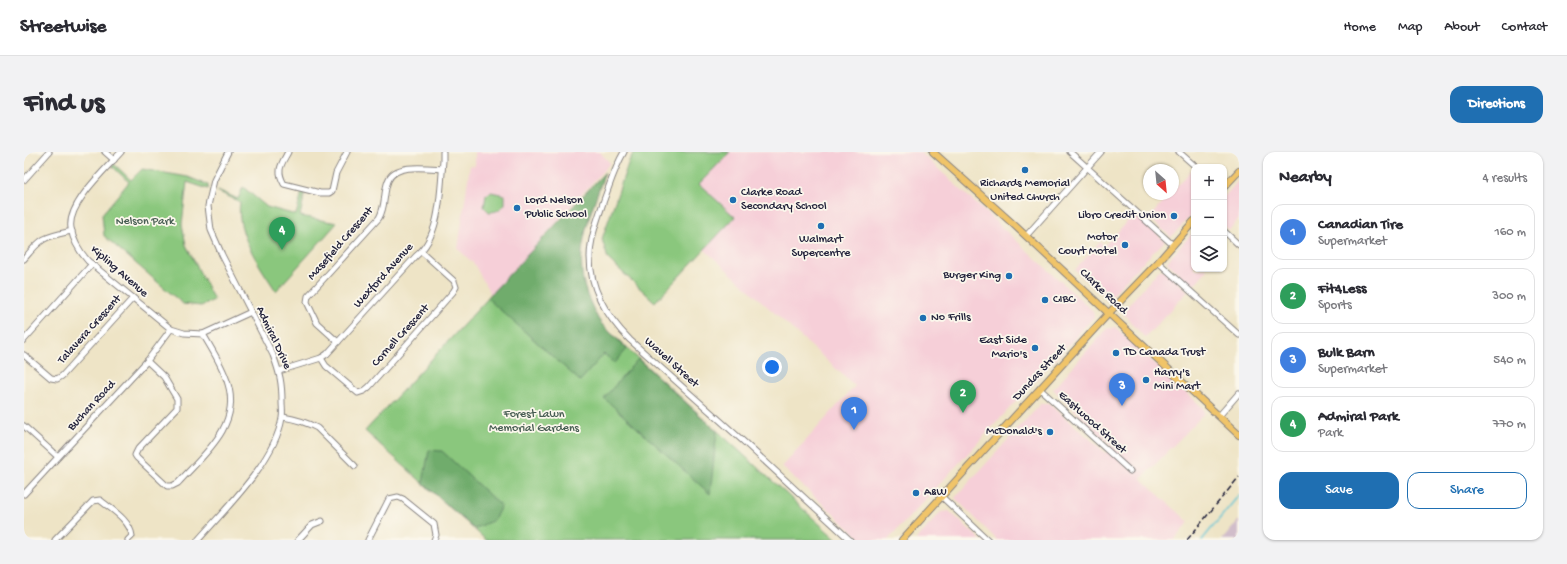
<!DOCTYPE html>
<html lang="en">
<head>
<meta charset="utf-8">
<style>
  :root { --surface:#fff; --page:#f2f2f3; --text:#2b2b33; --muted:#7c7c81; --line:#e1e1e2; --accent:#1f6fb2 }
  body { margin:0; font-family:"Gochi Hand",sans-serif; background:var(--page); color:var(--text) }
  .controls { position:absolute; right:12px; top:12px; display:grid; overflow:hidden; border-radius:8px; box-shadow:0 1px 3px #0004 }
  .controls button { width:36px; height:36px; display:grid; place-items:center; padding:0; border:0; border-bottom:1px solid var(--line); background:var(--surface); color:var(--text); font:20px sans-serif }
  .compass { position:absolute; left:1119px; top:12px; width:36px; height:36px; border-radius:50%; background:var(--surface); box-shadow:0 1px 3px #0004; rotate:153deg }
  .you { position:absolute; left:748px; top:215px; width:14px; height:14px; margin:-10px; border:3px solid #fff; border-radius:50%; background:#1a73e8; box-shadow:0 0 0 6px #1a73e833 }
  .badge { display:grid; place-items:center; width:26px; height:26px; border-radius:50%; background:var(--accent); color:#fff; font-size:13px; font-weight:700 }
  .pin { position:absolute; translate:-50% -33px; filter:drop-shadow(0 1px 2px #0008) }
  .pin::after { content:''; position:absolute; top:21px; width:14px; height:12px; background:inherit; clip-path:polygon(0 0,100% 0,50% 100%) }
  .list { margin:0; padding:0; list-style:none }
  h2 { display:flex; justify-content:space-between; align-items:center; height:52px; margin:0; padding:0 16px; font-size:17px }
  h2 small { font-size:13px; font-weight:400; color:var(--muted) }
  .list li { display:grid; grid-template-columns:26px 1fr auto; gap:12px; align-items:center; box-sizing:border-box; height:56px; margin:0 8px 8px; padding:0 8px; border:1px solid var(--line); border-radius:12px }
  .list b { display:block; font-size:15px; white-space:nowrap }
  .list p { margin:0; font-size:13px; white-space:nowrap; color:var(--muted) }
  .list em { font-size:13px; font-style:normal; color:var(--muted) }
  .actions { display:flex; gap:8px; padding:12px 16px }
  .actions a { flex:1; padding:9px 0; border:1px solid var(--accent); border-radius:12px; text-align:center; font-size:14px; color:var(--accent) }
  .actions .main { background:var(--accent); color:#fff }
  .icon { flex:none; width:22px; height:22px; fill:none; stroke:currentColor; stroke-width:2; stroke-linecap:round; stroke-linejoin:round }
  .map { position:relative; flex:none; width:1215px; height:388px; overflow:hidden; border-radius:12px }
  header { display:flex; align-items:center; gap:24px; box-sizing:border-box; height:56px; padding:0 20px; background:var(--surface); border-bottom:1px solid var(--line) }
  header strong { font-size:19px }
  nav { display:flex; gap:22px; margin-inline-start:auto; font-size:14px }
  .intro { display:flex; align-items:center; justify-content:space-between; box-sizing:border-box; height:96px; padding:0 24px }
  h1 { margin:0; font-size:28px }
  .button { padding:10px 18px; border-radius:12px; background:var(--accent); color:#fff; font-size:14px; font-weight:700 }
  main { display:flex; gap:24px; padding:0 24px }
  aside { flex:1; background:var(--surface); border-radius:12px; box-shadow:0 1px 3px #0004 }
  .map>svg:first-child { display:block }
</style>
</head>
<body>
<header>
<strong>Streetwise</strong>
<nav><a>Home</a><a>Map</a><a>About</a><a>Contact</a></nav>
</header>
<div class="intro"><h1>Find us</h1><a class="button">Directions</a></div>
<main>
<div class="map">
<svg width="1215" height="388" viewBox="0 0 1215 388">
  <rect width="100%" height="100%" fill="#fbf7ec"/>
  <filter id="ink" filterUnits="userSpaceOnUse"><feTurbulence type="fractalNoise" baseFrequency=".025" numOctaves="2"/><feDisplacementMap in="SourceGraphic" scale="8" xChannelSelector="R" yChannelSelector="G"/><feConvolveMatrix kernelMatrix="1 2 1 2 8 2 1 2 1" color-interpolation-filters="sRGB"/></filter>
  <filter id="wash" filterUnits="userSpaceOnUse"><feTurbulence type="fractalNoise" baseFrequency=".012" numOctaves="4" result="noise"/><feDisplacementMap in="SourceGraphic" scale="16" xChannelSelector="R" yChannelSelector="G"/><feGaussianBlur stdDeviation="0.9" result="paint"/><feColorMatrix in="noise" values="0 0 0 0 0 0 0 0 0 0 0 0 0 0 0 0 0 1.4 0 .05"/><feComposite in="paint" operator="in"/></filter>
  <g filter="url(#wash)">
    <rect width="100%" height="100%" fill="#eee4c6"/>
    <g fill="#f6cfd8">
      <path d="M 451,0 L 576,0 L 586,11 L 467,143 L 450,112 L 434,97 L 446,13 L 451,14 Z"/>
      <path d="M 706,0 L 896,0 L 1069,159 L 1070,165 L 864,388 L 838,388 L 758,315 L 831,234 L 680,97 L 711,65 L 675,32 Z"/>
      <path d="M 1169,17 L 1170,60 L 1147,85 L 1125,66 L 1146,42 L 1149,42 L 1149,38 Z"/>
      <path d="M 1215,28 L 1215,67 L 1205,78 L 1200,73 L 1200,45 Z"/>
      <path d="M 1111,61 L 1141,89 L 1107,122 L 1084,148 L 1051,118 L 1076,90 L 1080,94 Z"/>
      <path d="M 1170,79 L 1170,117 L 1184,117 L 1168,135 L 1143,110 Z"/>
      <path d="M 1135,118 L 1140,118 L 1164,139 L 1121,186 L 1098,160 Z"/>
      <path d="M 1091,175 L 1179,256 L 1180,262 L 1117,327 L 1165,370 L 1150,388 L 973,388 L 931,346 L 1016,252 L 1026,252 L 1082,301 L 1087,294 L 1029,237 L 1082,177 Z"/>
      <path d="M 925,359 L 957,388 L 892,388 L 917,360 Z"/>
    </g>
    <path fill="#d1bdca" d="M 1215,368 L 1215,388 L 1198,388 Z"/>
    <g fill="#8ac77d" stroke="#56745c">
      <path d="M 610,0 L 706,0 L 675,32 L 711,65 L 631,150 L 584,107 L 578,87 L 605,9 Z"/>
      <path d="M 90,12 L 107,28 L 118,17 L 164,25 L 184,33 L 184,37 L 163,30 L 158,72 L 162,93 L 190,148 L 177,154 L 159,152 L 80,84 L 78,62 L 105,30 L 88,14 Z"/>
      <path d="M 219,35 L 243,55 L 272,63 L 278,40 L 281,40 L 276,64 L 313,71 L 252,139 C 236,114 211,81 216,50 L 193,39 L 194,38 L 214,47 Z"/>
      <path d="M 467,40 L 481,43 L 481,52 C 476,58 473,60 465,60 L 460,55 L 462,43 Z"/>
      <path d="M 505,102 L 608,201 L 813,388 L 462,388 L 341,279 Z"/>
    </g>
    <g fill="#6fac6c" stroke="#486754">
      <path d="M 581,20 C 566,64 545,107 567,152 C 570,158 573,166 577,171 C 585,180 595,188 603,197 L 591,211 L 580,202 L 556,229 L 463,146 Z"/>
      <path d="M 614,207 L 693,279 L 686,342 L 580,246 Z"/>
      <path d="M 405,298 L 418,299 L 477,354 L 470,368 L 450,377 L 399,331 Z"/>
    </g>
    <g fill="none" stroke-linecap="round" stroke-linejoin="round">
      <path stroke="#5cc6d7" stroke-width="1.5" d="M 1178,388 L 1215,343"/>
    </g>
  </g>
  <g filter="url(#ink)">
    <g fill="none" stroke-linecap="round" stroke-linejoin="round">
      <g stroke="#888380" stroke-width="7">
        <g id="minor">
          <path d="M 81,0 L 90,8"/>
          <path d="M 97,0 C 82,17 43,52 47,76 C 49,89 56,100 64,109 L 147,177 L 160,181 L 179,182 L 227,160"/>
          <path d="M 264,0 C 257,13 252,18 260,32 L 296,41 L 305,41 L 308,39 L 312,21 L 323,0"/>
          <path d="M 600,0 C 591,15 586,32 580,48 C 574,66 566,86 566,105 C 566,138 583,165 606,188 L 719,289 L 826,388"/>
          <path d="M 1046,0 L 1149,93"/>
          <path d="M 1155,0 L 1172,15"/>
          <path d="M 0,28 L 25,0"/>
          <path d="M 1200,79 L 1215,93"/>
          <path d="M 1002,84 L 1077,0"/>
          <path d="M 0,107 C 18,85 20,85 48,79"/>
          <path d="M 1134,110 L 1215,183"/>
          <path d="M 0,188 L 68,112"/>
          <path d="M 314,190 L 293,171 L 283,150 L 284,144 L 355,66 C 362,54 359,42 364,29 C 370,11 403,16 418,17"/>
          <path d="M 0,203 L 27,226 L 33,227 L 38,224 L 109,146"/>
          <path d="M 297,206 L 302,214 L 334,241 L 340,239 L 345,235 L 429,140 L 432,135 L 430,129 L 398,100"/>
          <path d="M 123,209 L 140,225 L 153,247 L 153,256 L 114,297 L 111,303 L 113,306 L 143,334 L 148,334 L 154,331 C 179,303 217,274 204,232 C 199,214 188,198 179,182"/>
          <path d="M 255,219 L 297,206 L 303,202 L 392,104 C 417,84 416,39 419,9 L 419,0"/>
          <path d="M 1016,237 L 1106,319"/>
          <path d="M 1195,264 L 1215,241"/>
          <path d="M 259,265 C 271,267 282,270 293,276 L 331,314"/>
          <path d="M 0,274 L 34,305"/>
          <path d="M 0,342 L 123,209 L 147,177"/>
          <path d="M 917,344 L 964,388"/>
          <path d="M 31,388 L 69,349 L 76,348 C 88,358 106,368 108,384 L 104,388"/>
          <path d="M 174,388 C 202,356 251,309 258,266 C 259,261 258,255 258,250 C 258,231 256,222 249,203 L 198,103 L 187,78 L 184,54 L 190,28 L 204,0"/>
          <path d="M 274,388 L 288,373 L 298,369"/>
          <path d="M 344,388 L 365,347 L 374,345 L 379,347 L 410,372 L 412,383 L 410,388"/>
        </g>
      </g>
      <g stroke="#888380" stroke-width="8">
        <g id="major">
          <path d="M 909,0 L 987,70 L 1215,283"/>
          <path d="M 1200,35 L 1215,19"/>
          <path d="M 878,388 L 1085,161 L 1134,110 L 1170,69"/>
        </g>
      </g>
      <use href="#minor" stroke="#fff" stroke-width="5"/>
      <use href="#major" stroke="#f0c469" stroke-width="6"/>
      <path stroke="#22223b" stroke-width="1.5" stroke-dasharray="6 3" stroke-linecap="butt" d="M 1163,388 L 1215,325"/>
    </g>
  </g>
  <g fill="#1f6fb2" stroke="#fbf7ec" stroke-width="1.5">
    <circle cx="1001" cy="18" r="4"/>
    <circle cx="709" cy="48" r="4"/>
    <circle cx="493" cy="56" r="4"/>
    <circle cx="1150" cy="64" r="4"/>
    <circle cx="797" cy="74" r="4"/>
    <circle cx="1101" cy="93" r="4"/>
    <circle cx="985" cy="124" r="4"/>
    <circle cx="1021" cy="148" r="4"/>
    <circle cx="899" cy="166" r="4"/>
    <circle cx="1011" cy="196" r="4"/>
    <circle cx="1092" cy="201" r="4"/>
    <circle cx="1122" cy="228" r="4"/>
    <circle cx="1026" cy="280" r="4"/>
    <circle cx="892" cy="341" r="4"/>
  </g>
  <g text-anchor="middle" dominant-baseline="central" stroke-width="3.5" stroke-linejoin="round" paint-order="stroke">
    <g font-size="12" fill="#22223b" stroke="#fbf7ec" text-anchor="start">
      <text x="1001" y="32" text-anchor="middle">Richards Memorial<tspan x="1001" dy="14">United Church</tspan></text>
      <text x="717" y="41">Clarke Road<tspan x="717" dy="14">Secondary School</tspan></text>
      <text x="501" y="49">Lord Nelson<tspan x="501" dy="14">Public School</tspan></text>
      <text x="1142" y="64" text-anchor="end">Libro Credit Union</text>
      <text x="1093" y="86" text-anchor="end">Motor<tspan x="1093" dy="14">Court Motel</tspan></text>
      <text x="797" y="88" text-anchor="middle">Walmart<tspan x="797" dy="14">Supercentre</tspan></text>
      <text x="977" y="124" text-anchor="end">Burger King</text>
      <text x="1029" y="148">CIBC</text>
      <text x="907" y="166">No Frills</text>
      <text x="1003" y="189" text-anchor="end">East Side<tspan x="1003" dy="14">Mario's</tspan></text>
      <text x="1100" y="201">TD Canada Trust</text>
      <text x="1130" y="221">Harry's<tspan x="1130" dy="14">Mini Mart</tspan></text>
      <text x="1018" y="280" text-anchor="end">McDonald's</text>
      <text x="900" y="341">A&amp;W</text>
    </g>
    <g font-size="12" fill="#465c52" stroke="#fbf7ec">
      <text x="121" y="70">Nelson Park</text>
      <text x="510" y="263">Forest Lawn<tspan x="510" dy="14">Memorial Gardens</tspan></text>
    </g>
    <g font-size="12" fill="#22223b" stroke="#fbf7ec">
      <text transform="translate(317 92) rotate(-49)">Masefield Crescent</text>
      <text transform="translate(95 120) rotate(41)">Kipling Avenue</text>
      <text transform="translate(360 124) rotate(-48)">Wexford Avenue</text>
      <text transform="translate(1079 140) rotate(43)">Clarke Road</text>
      <text transform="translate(66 178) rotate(-48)">Talavera Crescent</text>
      <text transform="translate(377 184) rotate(-48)">Cornell Crescent</text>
      <text transform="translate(249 186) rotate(65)">Admiral Drive</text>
      <text transform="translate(647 211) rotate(42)">Wavell Street</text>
      <text transform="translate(1016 221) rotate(-47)">Dundas Street</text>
      <text transform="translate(68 254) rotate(-47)">Buchan Road</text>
      <text transform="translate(1068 271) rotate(42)">Eastwood Street</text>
    </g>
  </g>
</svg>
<div class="controls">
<button>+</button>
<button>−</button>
<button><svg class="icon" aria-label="layers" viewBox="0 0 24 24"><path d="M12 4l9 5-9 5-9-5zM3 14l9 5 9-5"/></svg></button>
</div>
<svg class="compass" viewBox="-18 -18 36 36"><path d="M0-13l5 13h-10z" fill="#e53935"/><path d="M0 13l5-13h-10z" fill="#7c7c81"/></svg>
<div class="you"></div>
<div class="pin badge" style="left:830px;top:278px;background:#3f7fe0">1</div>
<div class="pin badge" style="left:939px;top:261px;background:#2e9e5b">2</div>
<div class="pin badge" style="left:1098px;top:254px;background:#3f7fe0">3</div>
<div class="pin badge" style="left:258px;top:98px;background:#2e9e5b">4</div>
</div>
<aside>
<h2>Nearby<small>4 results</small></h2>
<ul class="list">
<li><span class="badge" style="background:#3f7fe0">1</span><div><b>Canadian Tire</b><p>Supermarket</p></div><em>160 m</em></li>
<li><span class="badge" style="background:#2e9e5b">2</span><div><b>Fit4Less</b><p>Sports</p></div><em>300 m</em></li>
<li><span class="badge" style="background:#3f7fe0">3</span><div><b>Bulk Barn</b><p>Supermarket</p></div><em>540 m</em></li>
<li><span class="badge" style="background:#2e9e5b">4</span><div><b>Admiral Park</b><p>Park</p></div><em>770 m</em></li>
</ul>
<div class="actions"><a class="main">Save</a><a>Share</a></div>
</aside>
</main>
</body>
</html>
